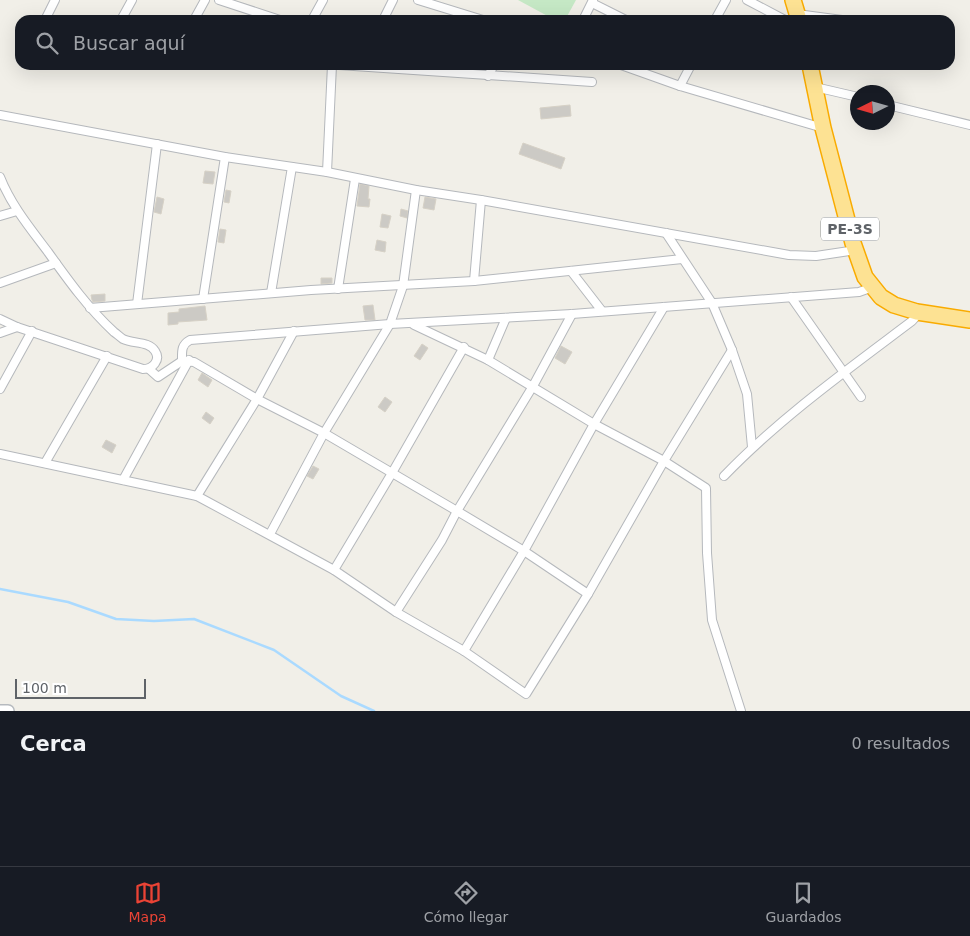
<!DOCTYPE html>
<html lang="es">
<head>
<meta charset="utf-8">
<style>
  :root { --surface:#171b24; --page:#20242c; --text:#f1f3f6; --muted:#9ea1a6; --line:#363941; --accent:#ea4335 }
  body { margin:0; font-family:"DejaVu Sans",sans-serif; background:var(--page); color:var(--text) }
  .compass { position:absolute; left:850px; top:85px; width:45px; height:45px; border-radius:50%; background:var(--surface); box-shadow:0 5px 20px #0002; rotate:265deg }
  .scale { position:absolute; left:15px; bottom:12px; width:131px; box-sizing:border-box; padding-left:5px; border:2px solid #5f6368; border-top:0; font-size:14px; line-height:18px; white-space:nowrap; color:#5f6368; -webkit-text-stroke:4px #fff; paint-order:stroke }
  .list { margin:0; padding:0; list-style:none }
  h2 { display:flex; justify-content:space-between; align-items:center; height:65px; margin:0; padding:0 20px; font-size:21px }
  h2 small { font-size:16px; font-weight:400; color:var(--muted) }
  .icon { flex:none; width:28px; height:28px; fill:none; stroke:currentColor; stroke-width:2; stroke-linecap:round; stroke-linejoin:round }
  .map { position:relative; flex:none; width:970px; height:711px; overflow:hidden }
  .search { position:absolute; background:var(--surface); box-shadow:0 5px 20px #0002; left:15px; right:15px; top:15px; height:55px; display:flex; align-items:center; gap:12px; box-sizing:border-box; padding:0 18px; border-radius:15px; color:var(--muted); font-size:19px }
  .sheet { height:155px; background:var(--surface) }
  nav { display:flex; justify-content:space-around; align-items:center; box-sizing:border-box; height:70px; border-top:1px solid var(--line); background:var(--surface); font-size:14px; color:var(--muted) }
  nav a { display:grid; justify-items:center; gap:2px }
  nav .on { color:var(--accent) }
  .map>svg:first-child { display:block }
</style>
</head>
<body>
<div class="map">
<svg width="970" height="711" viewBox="0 0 970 711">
  <rect width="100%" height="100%" fill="#f1efe8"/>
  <path fill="#c5e8c5" d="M 518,0 L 576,0 L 565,20 L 555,20 Z"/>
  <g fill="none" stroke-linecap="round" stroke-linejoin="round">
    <path stroke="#aadaff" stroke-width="2.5" d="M 0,589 L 68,602 L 116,619 L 154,621 L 194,619 L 274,650 L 341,696 L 374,711"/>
  </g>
  <g fill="#cccac5" stroke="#d6d1c6">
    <path d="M 570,105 L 571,116 L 541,119 L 540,108 Z"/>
    <path d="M 523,143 L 565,158 L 561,169 L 519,154 Z"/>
    <path d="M 205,171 L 215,172 L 213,184 L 203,183 Z"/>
    <path d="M 360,184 L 369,186 L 368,199 L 370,199 L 369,207 L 357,206 Z"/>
    <path d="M 226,190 L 231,191 L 229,203 L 224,202 Z"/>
    <path d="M 157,197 L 164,199 L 161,214 L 154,212 Z"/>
    <path d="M 425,197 L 436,199 L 434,210 L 423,208 Z"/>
    <path d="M 401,209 L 408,211 L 407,218 L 400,216 Z"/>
    <path d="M 382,214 L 391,216 L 388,228 L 380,227 Z"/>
    <path d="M 220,229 L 226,230 L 224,243 L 218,242 Z"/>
    <path d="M 377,240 L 386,242 L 385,252 L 375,250 Z"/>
    <path d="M 321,278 L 332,278 L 332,283 L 321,284 Z"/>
    <path d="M 105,294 L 105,301 L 93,302 L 92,300 L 91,295 Z"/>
    <path d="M 373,305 L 375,320 L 365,320 L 363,306 Z"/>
    <path d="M 205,306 L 207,320 L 178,322 L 178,324 L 168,325 L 168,313 L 179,312 L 179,309 Z"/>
    <path d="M 422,344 L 428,348 L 420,360 L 414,356 Z"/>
    <path d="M 561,346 L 572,352 L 565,364 L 555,358 Z"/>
    <path d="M 202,373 L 212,380 L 208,387 L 198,380 Z"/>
    <path d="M 385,397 L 392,402 L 385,412 L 378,407 Z"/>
    <path d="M 206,412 L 214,418 L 210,424 L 202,418 Z"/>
    <path d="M 106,440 L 116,445 L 112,453 L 102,447 Z"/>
    <path d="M 313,466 L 319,469 L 313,479 L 307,476 Z"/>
  </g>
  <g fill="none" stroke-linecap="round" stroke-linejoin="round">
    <g stroke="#b5b8bc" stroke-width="10">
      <g id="street">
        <path d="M 219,0 L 280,20"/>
        <path d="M 418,0 L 483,20"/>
        <path d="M 747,0 L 785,20"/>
        <path d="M 592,3 L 626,20"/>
        <path d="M 797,14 L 842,20"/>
        <path d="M 45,20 L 55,0"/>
        <path d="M 121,20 L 132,0"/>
        <path d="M 194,20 L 205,0"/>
        <path d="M 312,20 L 323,0"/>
        <path d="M 383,20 L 393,0"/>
        <path d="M 583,20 L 593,0"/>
        <path d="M 715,20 L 726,0"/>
        <path d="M 339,65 L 592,82"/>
        <path d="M 621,65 L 680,86 L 823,128"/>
        <path d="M 488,76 L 494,65"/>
        <path d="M 680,86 L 691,65"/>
        <path d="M 815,87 L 858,97"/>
        <path d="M 888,105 L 970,125"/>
        <path d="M 0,115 L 225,157 L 327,172 L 416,190 L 481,200 L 789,255 L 816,256 L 856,250"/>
        <path d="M 327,172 L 332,65"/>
        <path d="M 0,177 C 11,205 30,228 48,252 C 68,280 88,308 114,332 C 117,334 120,337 123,339 C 133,344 149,341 155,351 C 161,360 153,369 143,369 L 17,327 L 0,319"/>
        <path d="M 0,216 L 17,211"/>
        <path d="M 666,233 L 712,303 L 732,350 L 747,394 L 752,447"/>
        <path d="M 571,271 L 602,311"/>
        <path d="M 474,281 L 481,200"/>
        <path d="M 0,283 L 56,263"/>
        <path d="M 338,289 L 355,179"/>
        <path d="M 271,293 L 292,167"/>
        <path d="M 791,297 L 861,397"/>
        <path d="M 203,299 L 225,157"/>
        <path d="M 137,304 L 157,144"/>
        <path d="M 90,308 L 311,290 L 474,281 L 682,259"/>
        <path d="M 414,325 L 488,360 L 594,424 L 664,461 L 706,488 L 707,553 L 712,620 L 741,711"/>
        <path d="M 0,333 L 17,327"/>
        <path d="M 488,360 L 506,318"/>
        <path d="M 182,361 C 182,351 181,345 190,340 L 390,324 L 572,314 L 859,292 L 873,287"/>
        <path d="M 149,369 L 158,377 L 182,361 L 194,362 L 257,399 L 324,433 L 457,511 L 524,551 L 588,594"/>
        <path d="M 0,389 L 32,331"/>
        <path d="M 0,454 L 197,496 L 334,570 L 396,612 L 464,651 L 526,694 L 588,594 L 664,461 L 732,350"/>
        <path d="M 45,463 L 107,356"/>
        <path d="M 724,476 C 780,418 847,370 912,321 L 920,312"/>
        <path d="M 123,480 L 189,360"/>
        <path d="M 197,496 L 257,399 L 294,331"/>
        <path d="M 270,534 L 324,433 L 390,324 L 403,286 L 416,190"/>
        <path d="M 334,570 L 392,473 L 464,347"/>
        <path d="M 396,612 L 442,540 L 457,511 L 533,386 L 572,314"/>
        <path d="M 464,651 L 524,551 L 594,424 L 664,307"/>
      </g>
    </g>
    <g stroke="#b6babf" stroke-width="14">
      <path id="secondary" d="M 0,711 L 8,711"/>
    </g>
    <g stroke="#f9ab00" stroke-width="18">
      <g id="highway">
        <path d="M 793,0 L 799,20"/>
        <path d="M 810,65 L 823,128 L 853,243 L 865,277 L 881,297 L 894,305 L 917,312 L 970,320"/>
      </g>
    </g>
    <use href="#street" stroke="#fff" stroke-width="8"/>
    <use href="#secondary" stroke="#fff" stroke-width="11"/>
    <use href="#highway" stroke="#fde293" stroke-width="15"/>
  </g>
  <g text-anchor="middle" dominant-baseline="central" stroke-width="5" stroke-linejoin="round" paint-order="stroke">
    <rect fill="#fff" stroke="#8f9295" stroke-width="1" x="821" y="217.5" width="58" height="23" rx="4"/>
    <g font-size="14" font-weight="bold" fill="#5f6368">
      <text x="850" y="229">PE-3S</text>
    </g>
  </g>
</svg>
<svg class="compass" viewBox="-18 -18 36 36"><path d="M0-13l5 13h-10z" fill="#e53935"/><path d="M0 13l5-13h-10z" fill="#9ea1a6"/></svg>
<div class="scale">100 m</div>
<div class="search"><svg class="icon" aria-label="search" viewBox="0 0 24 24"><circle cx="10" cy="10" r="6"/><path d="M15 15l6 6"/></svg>Buscar aquí</div>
</div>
<section class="sheet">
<h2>Cerca<small>0 resultados</small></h2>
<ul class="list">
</ul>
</section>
<nav>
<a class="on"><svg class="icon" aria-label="map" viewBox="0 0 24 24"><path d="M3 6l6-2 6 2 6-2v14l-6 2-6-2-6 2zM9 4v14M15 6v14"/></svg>Mapa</a>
<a><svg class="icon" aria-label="directions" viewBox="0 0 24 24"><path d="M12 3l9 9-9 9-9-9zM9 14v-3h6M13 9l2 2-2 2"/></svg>Cómo llegar</a>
<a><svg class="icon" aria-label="saved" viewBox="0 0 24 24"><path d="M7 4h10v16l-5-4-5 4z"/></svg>Guardados</a>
</nav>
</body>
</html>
